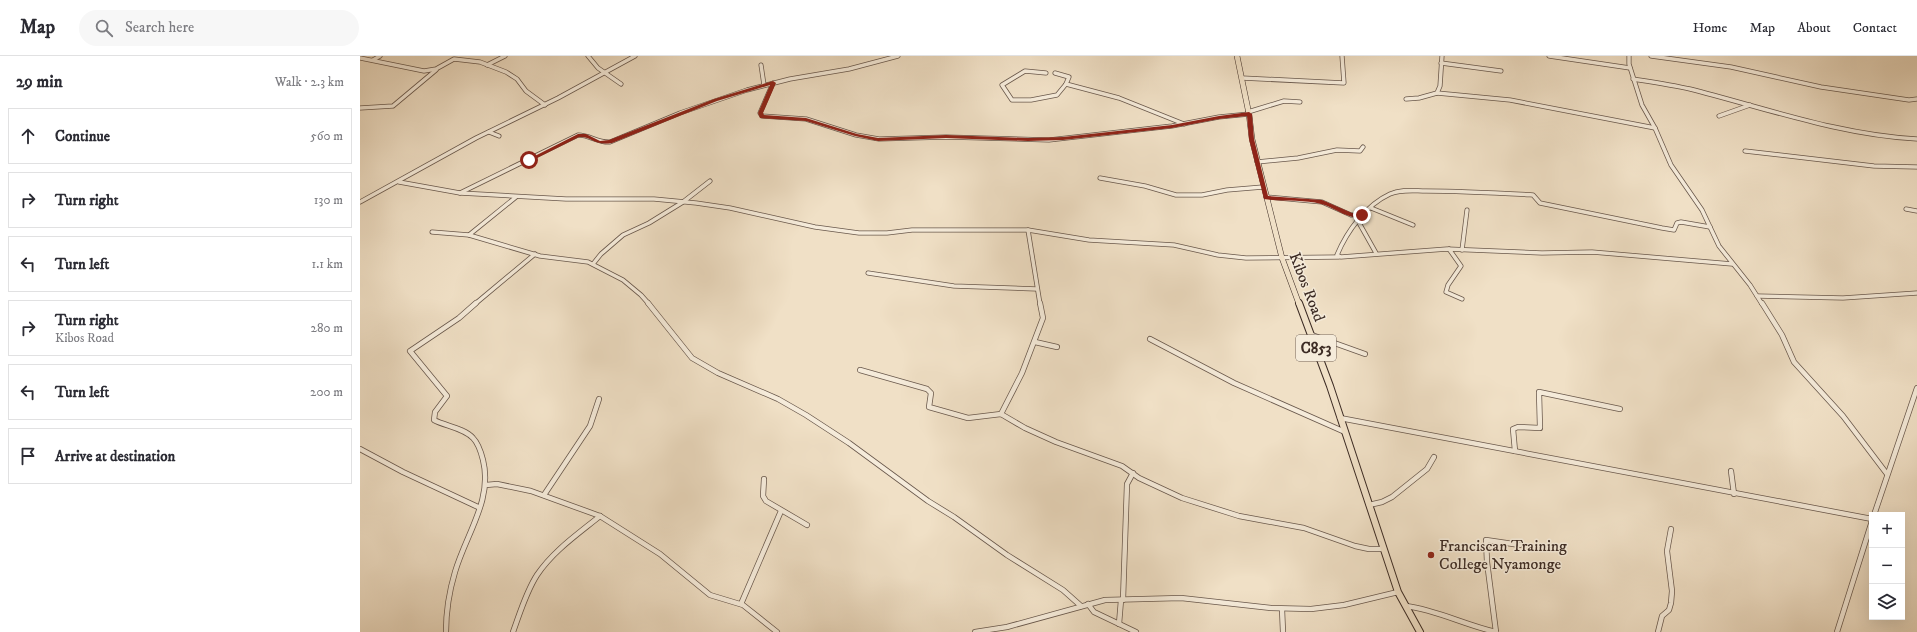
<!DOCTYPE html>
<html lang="en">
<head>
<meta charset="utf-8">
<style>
  :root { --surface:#fff; --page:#f7f7f7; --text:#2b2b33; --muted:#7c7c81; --line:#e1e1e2 }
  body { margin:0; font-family:"IM FELL DW Pica",serif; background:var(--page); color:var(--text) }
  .controls { position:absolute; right:12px; bottom:12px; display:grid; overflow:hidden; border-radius:0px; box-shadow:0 4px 16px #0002 }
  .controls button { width:36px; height:36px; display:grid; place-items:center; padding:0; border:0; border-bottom:1px solid var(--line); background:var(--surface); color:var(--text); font:20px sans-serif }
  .stop { position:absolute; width:12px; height:12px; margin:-9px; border:3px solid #8f2418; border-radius:50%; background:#fff }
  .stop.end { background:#8f2418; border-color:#fff; box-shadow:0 1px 4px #0008 }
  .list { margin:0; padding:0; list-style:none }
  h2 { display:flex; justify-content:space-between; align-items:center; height:52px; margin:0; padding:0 16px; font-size:17px }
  h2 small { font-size:13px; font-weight:400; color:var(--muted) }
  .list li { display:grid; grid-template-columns:26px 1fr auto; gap:12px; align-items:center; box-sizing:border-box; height:56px; margin:0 8px 8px; padding:0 8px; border:1px solid var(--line); border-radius:0px }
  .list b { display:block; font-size:15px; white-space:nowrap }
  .list p { margin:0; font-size:13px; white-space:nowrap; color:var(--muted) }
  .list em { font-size:13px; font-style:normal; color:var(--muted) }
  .icon { flex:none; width:22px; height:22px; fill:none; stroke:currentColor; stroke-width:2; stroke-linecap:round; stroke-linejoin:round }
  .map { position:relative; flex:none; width:1557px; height:576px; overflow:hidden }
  header { display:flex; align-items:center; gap:24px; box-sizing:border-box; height:56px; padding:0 20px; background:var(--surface); border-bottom:1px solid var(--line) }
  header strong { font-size:19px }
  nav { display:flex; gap:22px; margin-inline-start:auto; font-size:14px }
  .search { width:280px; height:36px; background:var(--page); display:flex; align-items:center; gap:10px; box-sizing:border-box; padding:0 14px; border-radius:22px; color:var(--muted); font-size:15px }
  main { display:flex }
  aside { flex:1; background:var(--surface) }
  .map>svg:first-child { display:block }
</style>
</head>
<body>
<header>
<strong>Map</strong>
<div class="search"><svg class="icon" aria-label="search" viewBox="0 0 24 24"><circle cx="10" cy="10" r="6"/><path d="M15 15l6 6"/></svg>Search here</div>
<nav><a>Home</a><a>Map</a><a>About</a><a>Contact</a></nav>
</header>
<main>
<aside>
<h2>29 min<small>Walk · 2.3 km</small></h2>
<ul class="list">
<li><svg class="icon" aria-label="ahead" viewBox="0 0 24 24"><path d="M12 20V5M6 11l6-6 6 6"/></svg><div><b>Continue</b></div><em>560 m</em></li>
<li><svg class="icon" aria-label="right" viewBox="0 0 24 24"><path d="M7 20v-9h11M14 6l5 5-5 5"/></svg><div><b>Turn right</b></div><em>130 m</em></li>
<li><svg class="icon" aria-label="left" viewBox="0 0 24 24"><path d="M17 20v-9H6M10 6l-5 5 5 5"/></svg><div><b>Turn left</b></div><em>1.1 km</em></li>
<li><svg class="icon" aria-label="right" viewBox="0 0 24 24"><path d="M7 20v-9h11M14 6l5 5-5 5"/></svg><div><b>Turn right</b><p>Kibos Road</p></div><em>280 m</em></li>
<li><svg class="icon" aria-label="left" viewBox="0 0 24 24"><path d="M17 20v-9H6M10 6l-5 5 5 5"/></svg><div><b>Turn left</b></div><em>200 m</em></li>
<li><svg class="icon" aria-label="arrive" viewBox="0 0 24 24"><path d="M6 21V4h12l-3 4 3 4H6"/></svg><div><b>Arrive at destination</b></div></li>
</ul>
</aside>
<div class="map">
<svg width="1557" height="576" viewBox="0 0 1557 576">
  <rect width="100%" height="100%" fill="#f0e0c6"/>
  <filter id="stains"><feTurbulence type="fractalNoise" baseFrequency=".005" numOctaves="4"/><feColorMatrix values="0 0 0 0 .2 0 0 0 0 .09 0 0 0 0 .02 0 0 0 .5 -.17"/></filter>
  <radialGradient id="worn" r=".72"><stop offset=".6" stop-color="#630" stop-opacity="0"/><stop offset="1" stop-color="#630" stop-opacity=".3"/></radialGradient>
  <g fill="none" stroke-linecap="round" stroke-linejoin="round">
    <g stroke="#69584c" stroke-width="5">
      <g id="minor-far1">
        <path d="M 228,0 L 238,12 L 261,28"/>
        <path d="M 1189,0 L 1270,12"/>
        <path d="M 1269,0 L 1269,8 L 1282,49 L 1295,72 L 1311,109 L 1342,154 L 1359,190 L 1390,229 L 1402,248"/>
        <path d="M 1291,0 L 1371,11 L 1461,31 L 1549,44 L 1557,43"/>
        <path d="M 0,2 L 64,15 L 76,13 L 94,3 L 120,6 L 146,16 L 157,23 L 166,35 L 185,49"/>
        <path d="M 13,4 L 20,0"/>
        <path d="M 1081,7 L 1141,15"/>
        <path d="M 127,9 L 145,0"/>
        <path d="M 401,9 L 404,29"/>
        <path d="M 686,17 L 665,15 L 642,29 L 652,44 L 671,44 L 697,39 L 706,28"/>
        <path d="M 695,17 L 709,21 L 706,28 L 759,42 L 824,68"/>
        <path d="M 882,22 L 984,27 L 982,0"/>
        <path d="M 1273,23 C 1292,26 1312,29 1330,33 C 1405,52 1480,79 1557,83"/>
        <path d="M 413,27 L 400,57 L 402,60 L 446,63 L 496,79 L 519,83 L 586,81 L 689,84 L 812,70 L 859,61 L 889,58"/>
        <path d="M 1077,37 L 1150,44 L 1295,72"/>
        <path d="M 1046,43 L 1059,42 L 1077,37 L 1080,30 L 1082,0"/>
        <path d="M 0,52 L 33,50 L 76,14"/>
        <path d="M 888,56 L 924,45 L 940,46"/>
        <path d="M 1359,60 L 1390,49"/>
        <path d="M 129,76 L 139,80"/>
        <path d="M 1385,95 L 1514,110 L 1557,111"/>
        <path d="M 897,106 L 938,102 L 977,94 L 1000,95 L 1003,91"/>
        <path d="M 740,122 L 785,130 L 816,139 L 842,139 L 867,134 L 903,131"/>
        <path d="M 39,126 L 100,137 L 206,143 L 294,143 L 336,147 L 370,152 L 455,171 L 499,177 L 527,177 L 552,174 L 668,174 L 729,184 L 814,189 L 858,199 L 886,202 L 979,201"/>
        <path d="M 100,137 L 218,79 C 230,79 238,87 250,86 L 320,57 L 387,34 L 430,23 L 489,13 L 538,0"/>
        <path d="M 154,141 L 156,141 L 109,179 L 180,200 L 228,206 L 263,224 L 281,239 L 289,248"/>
        <path d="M 906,141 L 962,146 L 991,159 L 1002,159"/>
        <path d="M 0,146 L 116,82 L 198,42 L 275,0"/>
        <path d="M 1011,152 L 1053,169"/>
        <path d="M 1546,153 L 1557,155"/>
        <path d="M 998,165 L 1016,197"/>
        <path d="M 1350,171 L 1321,166 L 1317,167 L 1314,174 L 1302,172 L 1180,147 L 1173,139 C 1137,137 1102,135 1066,135 C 1054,135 1041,133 1030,138 C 1006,149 987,175 977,199 L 981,201 L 1087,193 L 1182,197 L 1232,196 L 1372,208"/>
        <path d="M 668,174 L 680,248"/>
        <path d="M 72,176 L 109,179"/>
        <path d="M 1089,193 L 1101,210 L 1088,229 L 1086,236 L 1102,243"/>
        <path d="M 1102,194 L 1107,154"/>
        <path d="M 233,208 L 241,198 L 263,179 L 289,167 L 323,146 L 350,125"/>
        <path d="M 508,217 L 594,230 L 677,233"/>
        <path d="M 1397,240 L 1483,242 L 1557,237"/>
        <path d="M 115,248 L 175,198"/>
      </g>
    </g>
    <g stroke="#69584c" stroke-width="6">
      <g id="minor">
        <path d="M 288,247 L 332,302 L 358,317 L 418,343 L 446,359 L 489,387 L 568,445 L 594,461 L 647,499 L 703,534 L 721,550"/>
        <path d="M 1402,247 L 1422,279 L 1434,306 L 1483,360 L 1527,418"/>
        <path d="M 952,279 L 1005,298"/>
        <path d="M 790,283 L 874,327 L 985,376"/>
        <path d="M 675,286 L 697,291"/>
        <path d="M 500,314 L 567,333 L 571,337 L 569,351 L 608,362 L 641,358 L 665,372 L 696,386 L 762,410 L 779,422 L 822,442 L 879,460 L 944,472 L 995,490 L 1009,493 L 1023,493"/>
        <path d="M 641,358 L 662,317 L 683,262 L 680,247"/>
        <path d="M 980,362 L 1512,463"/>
        <path d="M 0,393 L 43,416 L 118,451"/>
        <path d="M 1155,395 L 1153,373 L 1158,371 L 1180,372 L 1179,336 L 1260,353"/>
        <path d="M 1371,415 L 1374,438"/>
        <path d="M 404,423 L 403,440 L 406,445 L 447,469"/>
        <path d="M 126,429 L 137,428 L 171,435 L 240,460 L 300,498 L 350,539 L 383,549 L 417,576"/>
        <path d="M 184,439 L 230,370 L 239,343"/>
        <path d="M 1009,449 L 1022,446 L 1032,441 L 1067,413 L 1074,401"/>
        <path d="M 1514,459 L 1557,332"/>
        <path d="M 763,544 L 767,428 L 773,417"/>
        <path d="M 381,548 L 421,455"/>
        <path d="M 728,548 L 734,556 L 776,576"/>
        <path d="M 1046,550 C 1077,554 1105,569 1136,576"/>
        <path d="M 922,553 L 923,576"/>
        <path d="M 759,568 L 761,544"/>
        <path d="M 86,576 C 86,555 89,536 95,516 C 106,478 133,444 123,404 C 121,396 118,387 113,382 C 104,372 85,370 74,364 L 75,356 L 87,340 L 50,295 L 99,262 L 116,247"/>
        <path d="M 153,576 C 160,557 166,536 177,519 C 193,495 218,478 240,460"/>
        <path d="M 615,576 L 647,571 L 745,544 L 821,542 L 911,552 L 951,553 L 984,549 L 1038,536"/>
        <path d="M 1136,576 L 1127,506 L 1126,484 L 1160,489"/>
        <path d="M 1298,576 L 1302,560 L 1309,554 L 1311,547 L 1312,535 L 1307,495 L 1311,473"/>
        <path d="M 1477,576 L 1512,465"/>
      </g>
    </g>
    <g stroke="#3c2b24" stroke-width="6">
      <path id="primary-far1" d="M 877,0 L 889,58 L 892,83 L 922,202 L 939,248"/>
    </g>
    <g stroke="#3c2b24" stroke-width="8">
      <path id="primary" d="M 939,247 L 970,330 L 1038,536 L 1060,576"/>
    </g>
    <use href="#minor-far1" stroke="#f5ebda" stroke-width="3.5"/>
    <use href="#minor" stroke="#f5ebda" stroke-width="4.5"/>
    <use href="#primary-far1" stroke="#f0e0c6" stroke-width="5"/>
    <use href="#primary" stroke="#f0e0c6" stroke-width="6"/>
  </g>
  <path fill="#8f2418" d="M 413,25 L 416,27 L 403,57 L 404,59 L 446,62 L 497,78 L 518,82 L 586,79 L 668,82 L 703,81 L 812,69 L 859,60 L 889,56 L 892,58 L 894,83 L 908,140 L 962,144 L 992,157 L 1002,157 L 1005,159 C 993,168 973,150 961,148 C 943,143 923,146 904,143 L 889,83 L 887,60 L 859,63 L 812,72 L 703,84 L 668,85 L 586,82 L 518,85 L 495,80 L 446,65 L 400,62 L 398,57 L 410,29 L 357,45 L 252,87 C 233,90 232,80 219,81 L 171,105 L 167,104 L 218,78 L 226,78 L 240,85 L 249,84 L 354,43 Z"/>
  <circle fill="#8f2418" stroke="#f5ebda" stroke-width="1.5" cx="1071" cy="499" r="4"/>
  <g text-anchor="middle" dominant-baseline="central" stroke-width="3" stroke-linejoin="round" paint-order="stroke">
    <rect fill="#f5ebda" stroke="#74655b" stroke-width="1" x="936" y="279" width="40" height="26" rx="3"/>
    <g font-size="15" font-weight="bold" fill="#3c2b24">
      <text x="956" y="292">C853</text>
    </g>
    <g font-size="16" fill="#3c2b24" stroke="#f5ebda">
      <text transform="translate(947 231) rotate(69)">Kibos Road</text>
    </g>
    <g font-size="16" fill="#3c2b24" stroke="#f5ebda" text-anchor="start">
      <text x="1079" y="490">Franciscan Training<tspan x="1079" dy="18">College Nyamonge</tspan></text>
    </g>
  </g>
  <rect width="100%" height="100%" filter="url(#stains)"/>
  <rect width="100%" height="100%" fill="url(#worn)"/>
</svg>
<div class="controls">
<button>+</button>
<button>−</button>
<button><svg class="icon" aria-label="layers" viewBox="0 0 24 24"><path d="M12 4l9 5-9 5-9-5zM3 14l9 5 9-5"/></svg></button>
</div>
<div class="stop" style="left:169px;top:104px"></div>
<div class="stop end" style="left:1002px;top:159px"></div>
</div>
</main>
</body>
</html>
